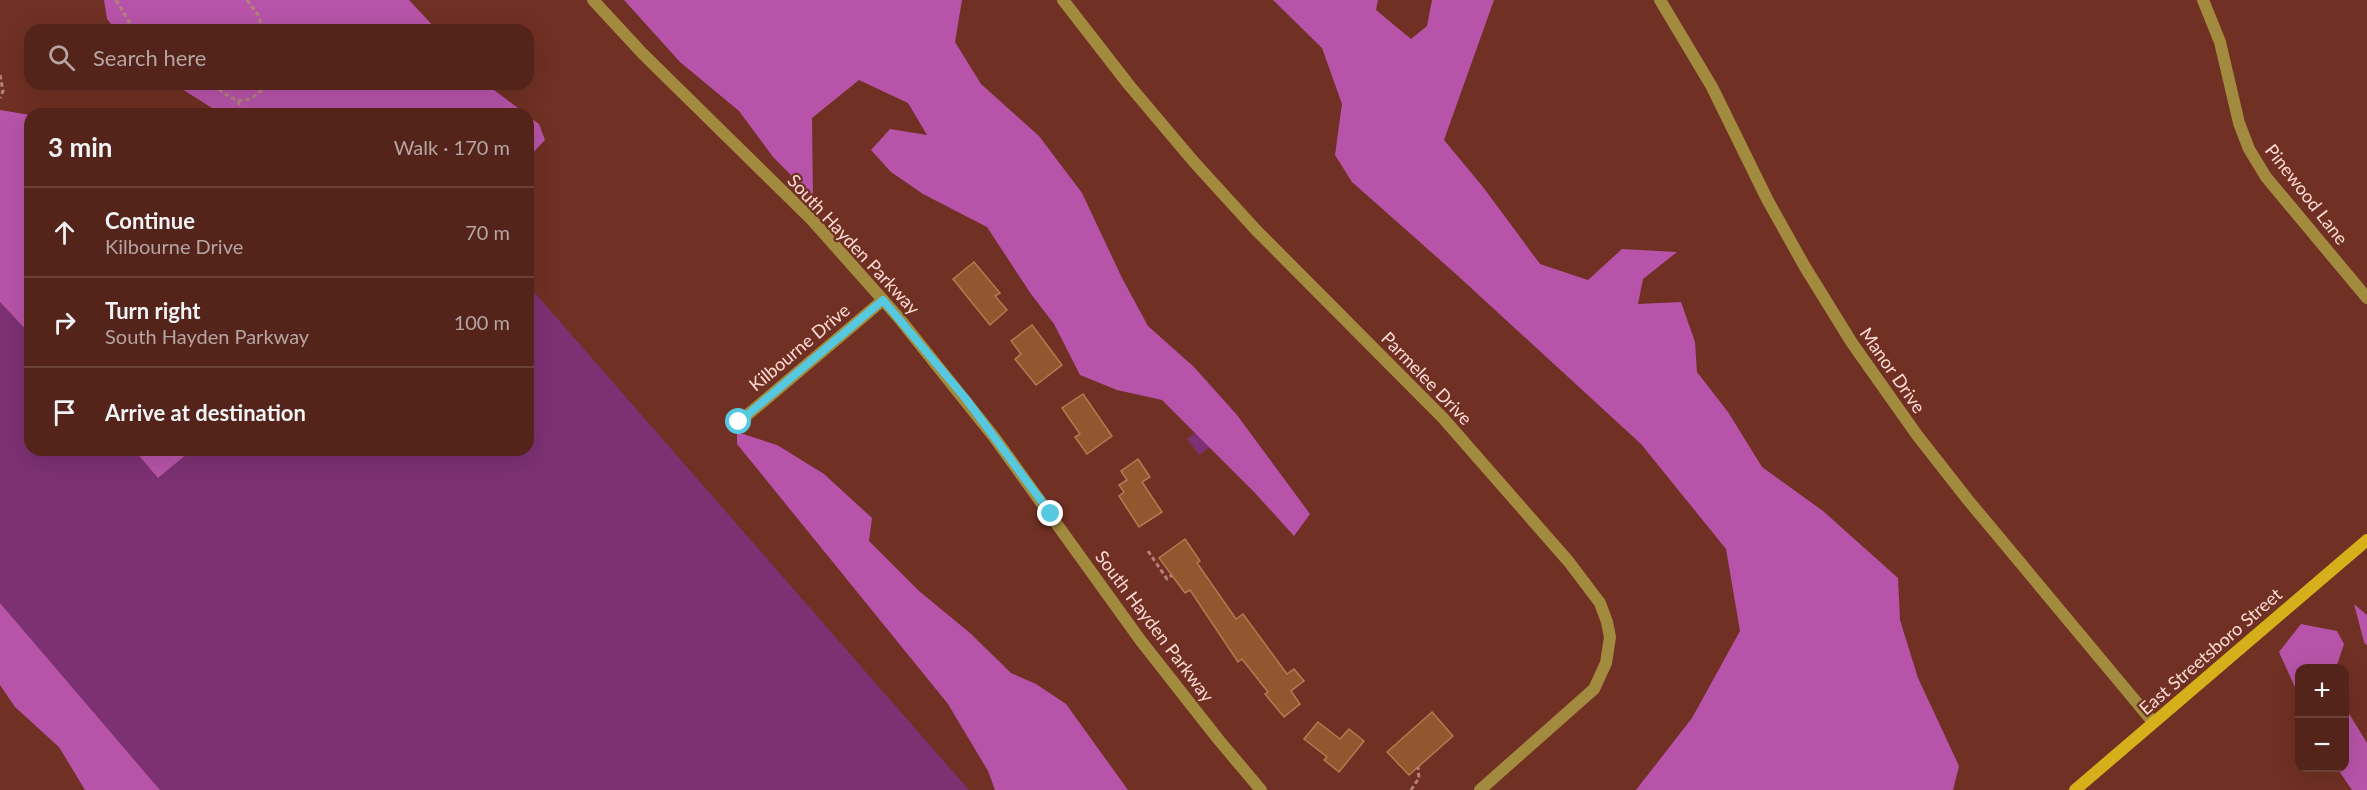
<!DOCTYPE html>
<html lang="en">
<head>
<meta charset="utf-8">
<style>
  :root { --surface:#54241a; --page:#5a2c23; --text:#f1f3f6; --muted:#b5a4a2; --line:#6a4139 }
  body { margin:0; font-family:Lato,sans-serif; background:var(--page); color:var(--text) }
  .controls { position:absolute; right:18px; bottom:18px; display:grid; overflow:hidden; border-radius:12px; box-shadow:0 6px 24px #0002 }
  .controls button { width:54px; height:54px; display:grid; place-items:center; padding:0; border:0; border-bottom:2px solid var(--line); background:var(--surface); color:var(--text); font:30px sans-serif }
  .stop { position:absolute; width:18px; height:18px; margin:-14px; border:4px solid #56c9e1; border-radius:50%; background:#fff }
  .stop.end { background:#56c9e1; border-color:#fff; box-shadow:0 2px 6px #0008 }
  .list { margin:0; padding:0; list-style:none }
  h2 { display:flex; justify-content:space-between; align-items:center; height:78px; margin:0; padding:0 24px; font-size:26px }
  h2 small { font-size:20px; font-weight:400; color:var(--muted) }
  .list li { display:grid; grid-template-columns:39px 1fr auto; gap:18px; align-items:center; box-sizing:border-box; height:90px; padding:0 24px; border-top:2px solid var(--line) }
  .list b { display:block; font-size:22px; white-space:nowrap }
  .list p { margin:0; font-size:20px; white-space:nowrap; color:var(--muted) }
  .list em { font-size:20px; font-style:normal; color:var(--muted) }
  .icon { flex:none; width:33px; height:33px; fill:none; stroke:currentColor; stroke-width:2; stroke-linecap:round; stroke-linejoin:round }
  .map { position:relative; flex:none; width:2367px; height:790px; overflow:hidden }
  .search { position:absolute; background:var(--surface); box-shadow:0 6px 24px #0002; left:24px; top:24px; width:510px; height:66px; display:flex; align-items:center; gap:15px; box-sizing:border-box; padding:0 21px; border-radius:18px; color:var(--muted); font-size:22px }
  .panel { position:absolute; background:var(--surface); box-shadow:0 6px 24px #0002; left:24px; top:108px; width:510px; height:348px; border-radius:18px }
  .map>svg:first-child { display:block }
</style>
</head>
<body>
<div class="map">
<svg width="2367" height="790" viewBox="0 0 2367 790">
  <rect width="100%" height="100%" fill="#703023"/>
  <g fill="#7d3173">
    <path d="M 528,285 L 969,790 L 160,790 L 0,603 L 0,302 L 30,334 L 30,450 L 134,450 L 158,478 L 192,450 L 528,450 Z"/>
    <path d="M 1204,426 L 1216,443 L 1199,455 L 1187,439 Z"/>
  </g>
  <g fill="#b754a9">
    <path d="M 104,0 L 409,0 L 437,30 L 116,30 L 107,19 Z"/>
    <path d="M 624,0 L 962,0 L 955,42 L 981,84 L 1039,136 L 1082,193 L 1122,278 L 1148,326 L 1194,367 L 1237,415 L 1310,514 L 1294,536 L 1254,492 L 1162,400 L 1117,390 L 1080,375 L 1054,324 L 1031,294 L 987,227 L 923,194 L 891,172 L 871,150 L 890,129 L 927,135 L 908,103 L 859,80 L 812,118 L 813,197 L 773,157 L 739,111 L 680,62 Z"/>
    <path d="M 1273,0 L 1378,0 L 1376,10 L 1411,39 L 1427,26 L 1432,0 L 1494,0 L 1444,140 L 1483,187 L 1540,264 L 1588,280 L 1622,249 L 1677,252 L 1643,279 L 1638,304 L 1681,302 L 1695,342 L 1697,372 L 1728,412 L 1762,467 L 1823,511 L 1898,578 L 1900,620 L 1918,678 L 1959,766 L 1953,790 L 1636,790 L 1692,718 L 1740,631 L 1726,549 L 1641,444 L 1457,275 L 1352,182 L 1335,155 L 1342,104 L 1322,48 Z"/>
    <path d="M 174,84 L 486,84 L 526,114 L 215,114 L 212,108 Z"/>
    <path d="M 0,110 L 30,115 L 30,334 L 0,302 Z"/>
    <path d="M 528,116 L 539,124 L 545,140 L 528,158 Z"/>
    <path d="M 737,432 L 777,445 L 824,474 L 872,518 L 869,541 L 919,591 L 970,633 L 1011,673 L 1036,684 L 1066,704 L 1128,790 L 995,790 L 988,771 L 948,704 L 737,444 Z"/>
    <path d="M 134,450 L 192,450 L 158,478 Z"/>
    <path d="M 0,603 L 160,790 L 85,790 L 59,747 L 15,707 L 0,685 Z"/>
    <path d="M 2354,604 L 2367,615 L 2367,646 L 2364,642 Z"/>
    <path d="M 2301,624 L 2337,631 L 2344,644 L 2336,668 L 2300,668 L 2299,696 L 2279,652 Z"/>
    <path d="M 2345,707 L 2367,743 L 2367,790 L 2352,790 L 2337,768 L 2344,768 Z"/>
  </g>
  <g fill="#91572f" stroke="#b67951" stroke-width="1.5">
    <path d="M 974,262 L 1000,293 L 995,296 L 1007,310 L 990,325 L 953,279 Z"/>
    <path d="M 1032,325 L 1062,365 L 1036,385 L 1015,359 L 1021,354 L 1011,341 Z"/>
    <path d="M 1083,394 L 1112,436 L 1087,454 L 1075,437 L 1080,434 L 1062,408 Z"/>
    <path d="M 1138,459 L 1150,477 L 1142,482 L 1162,512 L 1139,527 L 1119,496 L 1124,492 L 1119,485 L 1127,480 L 1121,471 Z"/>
    <path d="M 1185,539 L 1200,561 L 1197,563 L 1236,619 L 1243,614 L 1287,674 L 1294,669 L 1304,681 L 1291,691 L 1300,704 L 1284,717 L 1265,694 L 1268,692 L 1242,659 L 1238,662 L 1190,590 L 1185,593 L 1159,558 Z"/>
    <path d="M 1432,712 L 1453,736 L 1409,775 L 1387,752 Z"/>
    <path d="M 1318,722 L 1340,739 L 1349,729 L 1364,741 L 1339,772 L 1324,760 L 1327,757 L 1304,739 Z"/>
  </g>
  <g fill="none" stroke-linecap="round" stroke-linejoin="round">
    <g stroke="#b38278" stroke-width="3" stroke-dasharray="4.5 3" stroke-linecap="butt">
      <path d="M 116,0 L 133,28 L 139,30"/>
      <path d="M 247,0 L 259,16 L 262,30"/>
      <path d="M 0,75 L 3,91 L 0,98"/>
      <path d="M 213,84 C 233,102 247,109 267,84"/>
      <path d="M 238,101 L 242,114"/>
      <path d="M 1148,551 L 1167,579 L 1172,575"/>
      <path d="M 1411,790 L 1419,778 L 1418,767"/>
    </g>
    <g stroke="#a28b3e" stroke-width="12">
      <path d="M 593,0 L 643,54 L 812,220 L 899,318 L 994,437 L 1141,641 L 1218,739 L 1261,790"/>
      <path d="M 1063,0 L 1129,85 L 1194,162 L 1256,230 L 1443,418 L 1569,562 L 1600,603 L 1607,622 L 1610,637 L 1606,663 L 1594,689 L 1480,790"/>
      <path d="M 1660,0 L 1712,87 L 1767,199 L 1805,267 L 1852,343 L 1917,435 L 1968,500 L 2153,722"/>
      <path d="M 2203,0 L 2220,42 L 2239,123 L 2249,149 L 2266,177 L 2367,298"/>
      <path d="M 739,422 L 883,300"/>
    </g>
    <path stroke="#d5b01a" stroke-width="12" d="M 2075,790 L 2367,540"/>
  </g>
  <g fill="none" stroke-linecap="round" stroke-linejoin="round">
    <path stroke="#56c9e1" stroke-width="8" d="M 739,422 L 883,300 L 966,399 L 1051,514"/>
  </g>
  <g text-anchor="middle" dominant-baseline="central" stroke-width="4.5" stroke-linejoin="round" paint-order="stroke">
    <g font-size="18" fill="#fcdbd4" stroke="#703023">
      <text transform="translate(2307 194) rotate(52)">Pinewood Lane</text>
      <text transform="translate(854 244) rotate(47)">South Hayden Parkway</text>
      <text transform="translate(799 347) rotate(-40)">Kilbourne Drive</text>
      <text transform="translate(1893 370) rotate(55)">Manor Drive</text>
      <text transform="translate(1427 378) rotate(46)">Parmelee Drive</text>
      <text transform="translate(1155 626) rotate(53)">South Hayden Parkway</text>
      <text transform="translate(2210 651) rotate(-41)">East Streetsboro Street</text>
    </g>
  </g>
</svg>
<div class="controls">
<button>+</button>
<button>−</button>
</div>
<div class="stop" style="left:739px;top:422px"></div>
<div class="stop end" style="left:1051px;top:514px"></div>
<div class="search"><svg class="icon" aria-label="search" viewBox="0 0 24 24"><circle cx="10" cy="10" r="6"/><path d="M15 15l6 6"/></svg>Search here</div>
<section class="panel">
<h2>3 min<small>Walk · 170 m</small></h2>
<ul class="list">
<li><svg class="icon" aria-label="ahead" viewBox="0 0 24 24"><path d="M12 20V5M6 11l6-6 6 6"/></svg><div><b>Continue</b><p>Kilbourne Drive</p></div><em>70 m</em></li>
<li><svg class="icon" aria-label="right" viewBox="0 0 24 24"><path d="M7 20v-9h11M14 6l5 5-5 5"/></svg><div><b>Turn right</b><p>South Hayden Parkway</p></div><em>100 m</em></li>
<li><svg class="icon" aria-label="arrive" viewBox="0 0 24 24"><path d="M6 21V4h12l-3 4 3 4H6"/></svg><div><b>Arrive at destination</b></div></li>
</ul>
</section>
</div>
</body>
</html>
